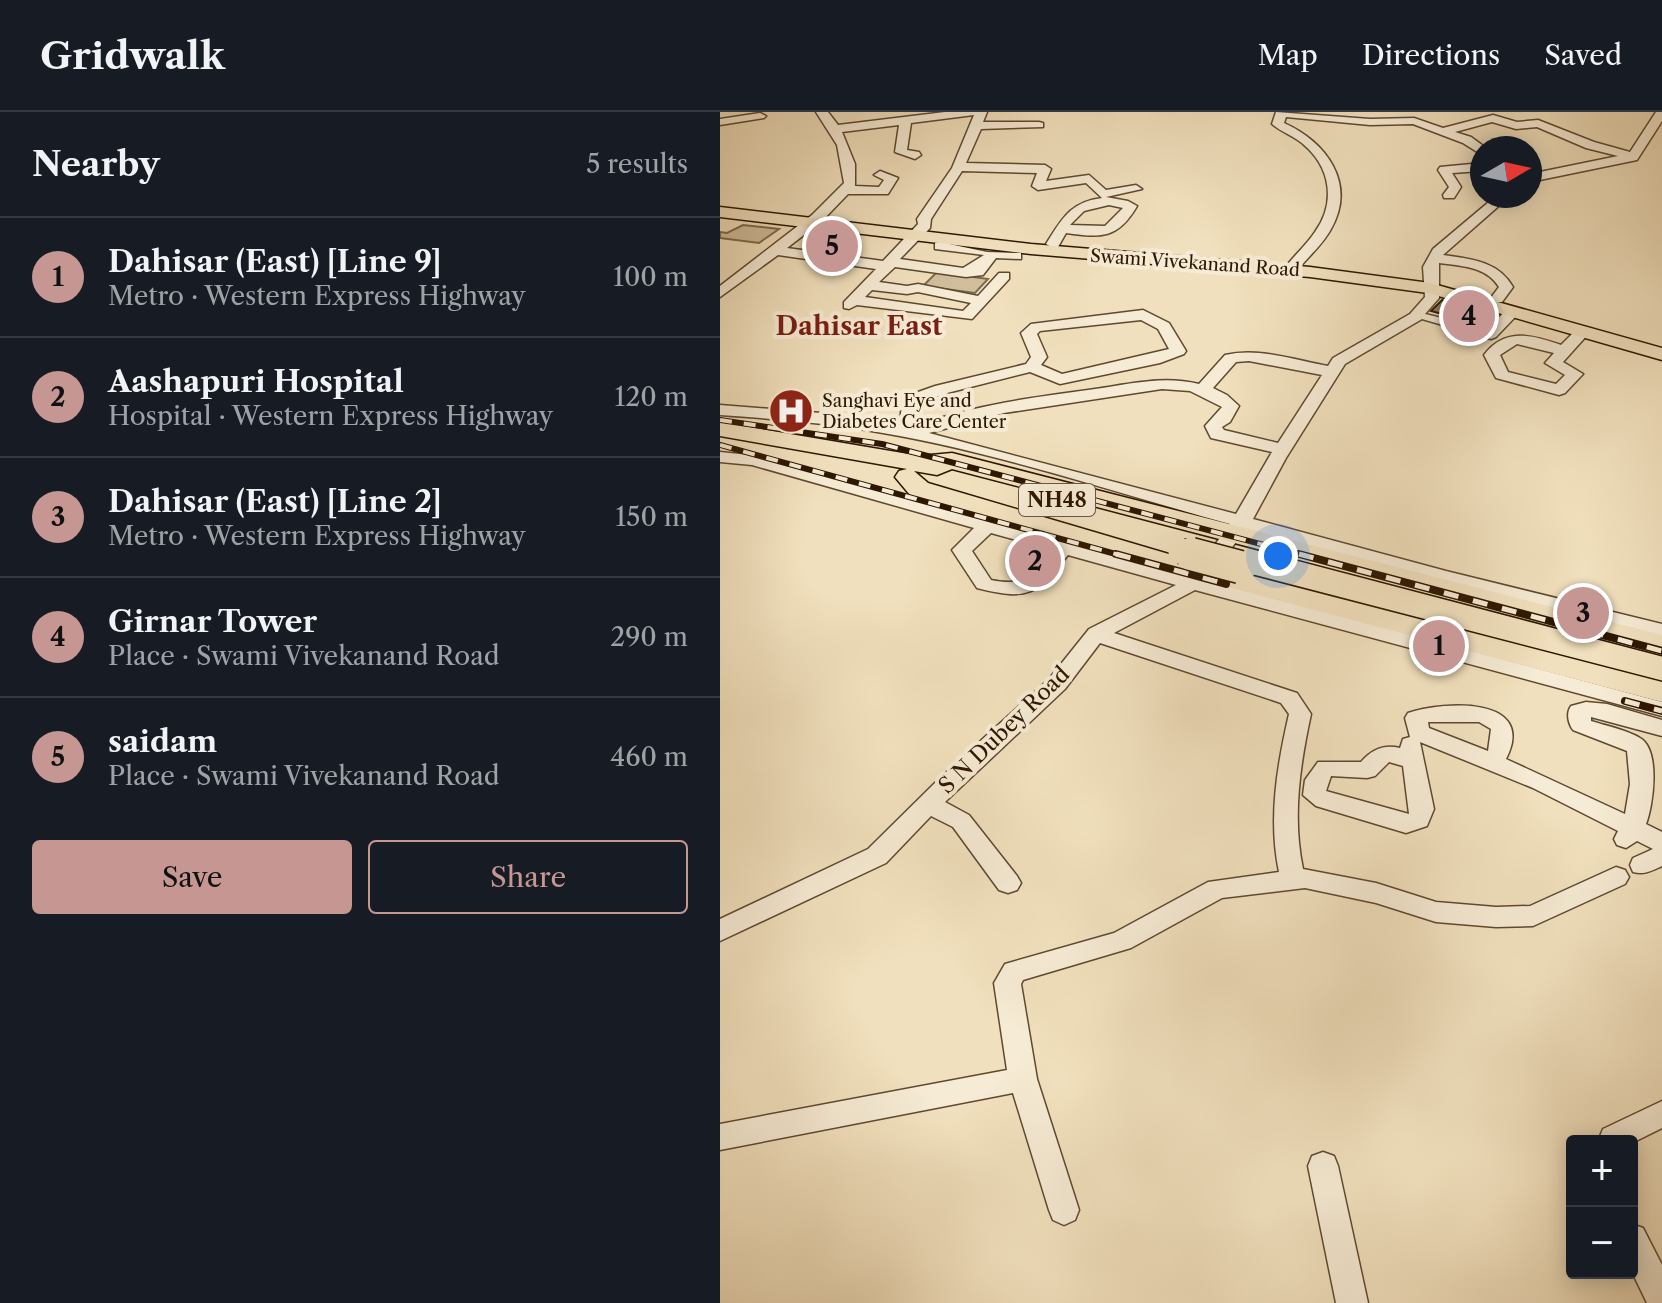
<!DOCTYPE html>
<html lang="en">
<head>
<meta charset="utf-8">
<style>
  :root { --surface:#171b24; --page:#242831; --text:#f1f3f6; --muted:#9ea1a6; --line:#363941; --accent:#c59692 }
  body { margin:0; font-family:"Libre Caslon Text",serif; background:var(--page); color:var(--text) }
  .controls { position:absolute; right:24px; bottom:24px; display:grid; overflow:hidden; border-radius:8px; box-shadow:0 4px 20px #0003 }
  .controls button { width:72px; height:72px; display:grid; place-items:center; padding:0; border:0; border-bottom:2px solid var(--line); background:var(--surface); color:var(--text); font:40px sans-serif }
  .compass { position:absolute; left:750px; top:24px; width:72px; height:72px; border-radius:50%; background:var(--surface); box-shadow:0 4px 20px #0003; rotate:81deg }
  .you { position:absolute; left:558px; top:444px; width:28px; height:28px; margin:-20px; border:6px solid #fff; border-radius:50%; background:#1a73e8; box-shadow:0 0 0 12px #1a73e833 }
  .badge { display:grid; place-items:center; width:52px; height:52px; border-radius:50%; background:var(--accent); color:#111; font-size:26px; font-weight:700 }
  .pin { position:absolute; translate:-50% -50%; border:4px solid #fff; box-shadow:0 2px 8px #0006 }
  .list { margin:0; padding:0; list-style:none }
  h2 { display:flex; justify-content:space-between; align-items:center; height:104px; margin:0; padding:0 32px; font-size:34px }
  h2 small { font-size:26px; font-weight:400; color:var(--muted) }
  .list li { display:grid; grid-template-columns:52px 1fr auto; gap:24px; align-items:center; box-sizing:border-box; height:120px; padding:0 32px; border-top:2px solid var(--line) }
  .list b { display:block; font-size:30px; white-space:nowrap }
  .list p { margin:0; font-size:26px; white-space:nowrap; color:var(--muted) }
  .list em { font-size:26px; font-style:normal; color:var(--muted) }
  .actions { display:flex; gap:16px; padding:24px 32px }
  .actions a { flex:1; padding:18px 0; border:2px solid var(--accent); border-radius:8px; text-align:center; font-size:28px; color:var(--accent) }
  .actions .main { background:var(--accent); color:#111 }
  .map { position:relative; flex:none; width:942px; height:1191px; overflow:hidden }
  header { display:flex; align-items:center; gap:48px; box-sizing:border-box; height:112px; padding:0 40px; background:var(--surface); border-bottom:2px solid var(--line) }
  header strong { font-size:38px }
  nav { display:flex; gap:44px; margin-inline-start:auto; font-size:28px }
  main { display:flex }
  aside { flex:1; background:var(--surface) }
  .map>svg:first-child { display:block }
</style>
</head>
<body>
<header>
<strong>Gridwalk</strong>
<nav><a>Map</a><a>Directions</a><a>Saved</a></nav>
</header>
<main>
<aside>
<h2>Nearby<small>5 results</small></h2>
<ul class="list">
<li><span class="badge">1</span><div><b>Dahisar (East) [Line 9]</b><p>Metro · Western Express Highway</p></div><em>100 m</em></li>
<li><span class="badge">2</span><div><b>Aashapuri Hospital</b><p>Hospital · Western Express Highway</p></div><em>120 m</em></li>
<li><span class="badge">3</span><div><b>Dahisar (East) [Line 2]</b><p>Metro · Western Express Highway</p></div><em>150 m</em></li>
<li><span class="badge">4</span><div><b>Girnar Tower</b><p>Place · Swami Vivekanand Road</p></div><em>290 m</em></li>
<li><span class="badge">5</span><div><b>saidam</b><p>Place · Swami Vivekanand Road</p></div><em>460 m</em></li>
</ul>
<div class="actions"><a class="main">Save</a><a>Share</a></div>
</aside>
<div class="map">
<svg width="942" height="1191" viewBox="0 0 942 1191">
  <rect width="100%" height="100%" fill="#f1e0bd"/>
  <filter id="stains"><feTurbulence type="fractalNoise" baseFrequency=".0025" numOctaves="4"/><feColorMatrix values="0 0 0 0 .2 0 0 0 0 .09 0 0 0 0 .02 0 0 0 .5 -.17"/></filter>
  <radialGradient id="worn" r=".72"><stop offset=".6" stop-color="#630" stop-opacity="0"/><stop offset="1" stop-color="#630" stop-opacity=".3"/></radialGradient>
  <g fill="#d0be9d" stroke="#7e6a4e" stroke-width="2">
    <path d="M 23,113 L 59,117 L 39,131 L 0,126 L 0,120 L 7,121 Z"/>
    <path d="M 217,160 L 268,167 L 255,181 L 203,174 Z"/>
  </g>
  <g fill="#938062" stroke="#2d1700" stroke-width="2">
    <path d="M 118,124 L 136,127 L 121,140 L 102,138 Z"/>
    <path d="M 722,188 L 758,198 L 748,209 L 711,199 Z"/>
  </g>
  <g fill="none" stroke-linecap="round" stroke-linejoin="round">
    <g stroke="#5e492f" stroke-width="3">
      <g id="minor">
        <path d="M 96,0 L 108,0 L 118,13 L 225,0 L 267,0 L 263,10 L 319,10 L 323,11 L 323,15 L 261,17 L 246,51 L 325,53 L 331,57 L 326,69 L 369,63 L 386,78 L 416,73 L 422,77 L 386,85 L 408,89 L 417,94 C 398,127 381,126 346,121 L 338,135 L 333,136 L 326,132 C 342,107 350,90 382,86 L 366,71 L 318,78 L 312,74 L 317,61 L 242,59 L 211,107 L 210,116 L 180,147 L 243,156 L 264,143 L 215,137 L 215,131 L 220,130 L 267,140 L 301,141 L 301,147 L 276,146 L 263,163 L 246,165 L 175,155 L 159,170 L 187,174 L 198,172 L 258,184 L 279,161 L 289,161 L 289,167 L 252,207 L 137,193 L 129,197 L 124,196 L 124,190 L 156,157 L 58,143 L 0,185 L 0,174 L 92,103 L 124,71 L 117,33 ZM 254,3 L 232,56 L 197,107 L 198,112 L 163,149 L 67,136 L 102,109 L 128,82 L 168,82 L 178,66 L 160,59 L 154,63 L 164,68 L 159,75 L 135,74 L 135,52 L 122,20 L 179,13 L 175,40 L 195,47 L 201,43 L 199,40 L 187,38 L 191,11 ZM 389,93 L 403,96 L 385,114 L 350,113 L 364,99 ZM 152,178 L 187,182 L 198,180 L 251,191 L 243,199 L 145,185 Z"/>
        <path d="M 556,0 L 650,7 L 694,6 L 723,16 L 773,3 L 797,10 L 818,8 L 874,30 L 910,40 L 936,0 L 942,0 L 942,9 L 917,48 L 810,70 L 810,62 L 898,44 L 866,36 L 817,15 L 796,17 L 772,10 L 735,20 L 751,25 L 766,36 L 762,36 L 762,43 L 743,31 L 693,12 L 650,13 L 566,5 L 564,11 C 606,30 637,71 611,117 C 603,132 590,143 579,156 L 574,157 L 567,153 C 576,142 587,132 595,120 C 616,91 611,55 583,32 C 574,24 561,20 552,12 Z"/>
        <path d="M 40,1 L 46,4 L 44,6 L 0,13 L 0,7 Z"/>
        <path d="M 762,51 L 762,59 L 732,61 L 741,75 L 734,86 L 724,86 L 723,83 L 729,75 L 718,58 L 720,55 Z"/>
        <path d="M 776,84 L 790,84 L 723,143 C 751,147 778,149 793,175 L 782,190 L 772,190 L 770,187 L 779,175 C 766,154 741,154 719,151 L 719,186 L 705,202 L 768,217 L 787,197 L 797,197 L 797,203 L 776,225 L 771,227 L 702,207 L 625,252 L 566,346 L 533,407 L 726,459 L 942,512 L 942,524 L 714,468 L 526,417 L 487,468 L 942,590 L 942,604 L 475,478 L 394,521 L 577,581 L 591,602 C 580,653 572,705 583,757 L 656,771 L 716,790 L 776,795 L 810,794 L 896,755 L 905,758 L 909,765 L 905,772 L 813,814 L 776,815 L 716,810 L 656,791 L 585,776 L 502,786 L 411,836 L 303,868 L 301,872 L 317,967 L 359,1098 L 355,1108 L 344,1113 L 333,1108 L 329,1098 L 293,981 L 0,1038 L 0,1012 L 287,958 L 274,871 L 285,852 L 394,821 L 488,770 L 559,760 C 548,707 557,654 569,602 L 561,591 L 380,531 L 345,577 L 225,690 L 249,703 L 297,764 L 301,771 L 297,778 L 288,781 L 279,778 L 233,715 L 211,704 L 166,751 L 0,829 L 0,807 L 148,737 L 223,663 L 329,567 L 369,517 L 456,473 L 348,443 C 316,483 309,489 257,476 L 232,438 L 254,416 L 32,353 L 0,350 L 0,340 L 39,344 L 468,464 L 478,456 L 510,412 C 397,381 279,341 163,321 C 109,311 55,307 0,303 L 0,293 L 101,301 L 181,314 L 181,300 L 187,284 L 215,274 L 306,252 L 311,245 L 301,221 L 311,212 L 423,198 L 449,211 L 466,239 L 464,242 L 440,251 L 340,272 L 310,260 L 227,281 L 200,291 L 198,313 C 255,293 315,285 375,277 C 410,272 444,263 479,272 L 505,243 C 538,235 575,248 608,254 L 613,246 L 690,202 L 705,185 L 703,155 L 713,137 ZM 421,208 L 438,217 L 449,237 L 342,262 L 321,253 L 327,245 L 317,222 L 320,219 ZM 529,249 L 602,263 L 558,331 L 504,318 L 502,315 L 510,310 L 519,294 L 507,283 L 493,276 L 516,250 ZM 442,277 L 470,279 L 502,295 L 485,314 L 491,326 L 552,340 L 516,402 L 209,321 L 284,301 ZM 271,421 L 332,438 C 311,464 306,475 271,468 L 252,439 Z"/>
        <path d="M 862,215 L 870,220 L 843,250 L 863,262 L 845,281 L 839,283 L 776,266 L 764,243 C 785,215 812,223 841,233 L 857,217 ZM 797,232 L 834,241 L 825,251 L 845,263 L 836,272 L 788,260 L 780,243 Z"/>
        <path d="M 866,590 L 887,592 L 942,608 L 942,624 L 871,605 L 871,609 C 887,614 907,618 920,626 C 941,638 933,694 926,712 L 942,720 L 942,754 C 931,759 925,763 913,760 L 910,753 L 913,746 L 933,737 L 917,729 L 906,736 L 897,733 L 894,727 L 898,719 L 813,676 L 700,630 L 714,697 L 707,714 L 686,721 L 596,694 L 583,683 L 585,668 L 598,650 L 641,650 C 652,637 664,632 680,636 L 683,627 L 690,625 L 685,606 L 688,601 C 724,589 818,584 786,647 L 905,702 L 910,672 L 907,639 L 853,618 C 848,611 846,601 851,594 ZM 708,610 L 759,610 L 771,617 L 768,639 L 709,616 ZM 669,650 L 683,654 L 689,702 L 606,679 L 611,664 L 647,666 L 655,664 Z"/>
        <path d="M 942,989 L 942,1016 L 912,1031 L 878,1029 L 883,1017 Z"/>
        <path d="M 603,1040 L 614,1044 L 618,1054 L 648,1191 L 616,1191 L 588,1054 L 592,1044 Z"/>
        <path d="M 912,1112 L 923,1116 L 942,1153 L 942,1191 L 927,1191 L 912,1160 Z"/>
      </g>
    </g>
    <g stroke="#2d1700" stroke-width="3">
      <path id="major" d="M 0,95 L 311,132 L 590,155 L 710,171 L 942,236 L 942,248 L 708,181 L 590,165 L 311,142 L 0,105 Z"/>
    </g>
    <g stroke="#2d1700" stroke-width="3">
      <path id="highway" d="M 0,310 L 200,344 L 232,341 L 942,523 L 942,543 L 232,357 L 217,363 L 194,359 L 208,371 L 452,443 L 942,570 L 942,590 L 432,455 L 190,383 L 175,365 L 179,359 L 187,357 L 0,324 Z"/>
    </g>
    <use href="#minor" fill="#f6ebd4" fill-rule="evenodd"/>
    <use href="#major" fill="#f1e0bd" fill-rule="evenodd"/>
    <use href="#highway" fill="#f1e0bd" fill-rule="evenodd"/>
    <g stroke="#2d1700" stroke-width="6">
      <g id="rail-far1">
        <path d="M 0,308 L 162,332 L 586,444"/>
        <path d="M 0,333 L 403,444"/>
      </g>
    </g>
    <g stroke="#2d1700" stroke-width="8">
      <g id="rail">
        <path d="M 396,442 L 506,472"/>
        <path d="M 579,442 L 942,539"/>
        <path d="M 905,589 L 942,599"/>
      </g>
    </g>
    <use href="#rail-far1" stroke="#f6ebd4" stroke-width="4" stroke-dasharray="12" stroke-linecap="butt"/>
    <use href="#rail" stroke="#f6ebd4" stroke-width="5" stroke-dasharray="15" stroke-linecap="butt"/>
    <g stroke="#2d1700" stroke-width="27" stroke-linecap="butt">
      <path id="highway-bridge-far1" d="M 461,439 L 479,444"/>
    </g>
    <g stroke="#2d1700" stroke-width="35" stroke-linecap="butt">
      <path id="highway-bridge" d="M 471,442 L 520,455"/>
    </g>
    <use href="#highway-bridge-far1" stroke="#f1e0bd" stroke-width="25"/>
    <use href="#highway-bridge" stroke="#f1e0bd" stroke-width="32"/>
  </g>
  <defs>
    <g id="hospital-disc" transform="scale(2.3)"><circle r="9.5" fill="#8f2418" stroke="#f6ebd4"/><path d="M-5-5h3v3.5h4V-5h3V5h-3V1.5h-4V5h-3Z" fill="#fff"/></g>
  </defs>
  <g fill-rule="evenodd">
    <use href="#hospital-disc" x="71" y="299"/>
  </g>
  <g text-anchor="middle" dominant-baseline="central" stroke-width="8" stroke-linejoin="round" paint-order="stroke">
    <g font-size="18" fill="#2d1700" stroke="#f6ebd4">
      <text transform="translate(475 151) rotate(4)">Swami Vivekanand Road</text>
    </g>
    <g font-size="18" fill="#2d1700" stroke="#f6ebd4" text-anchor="start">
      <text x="102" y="289">Sanghavi Eye and<tspan x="102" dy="21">Diabetes Care Center</tspan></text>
    </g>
    <rect fill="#f6ebd4" stroke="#695740" stroke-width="2" x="299" y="372" width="76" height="32" rx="6"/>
    <g font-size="20" font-weight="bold" fill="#2d1700">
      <text x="337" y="388">NH48</text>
    </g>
    <g font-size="22" fill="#2d1700" stroke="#f6ebd4">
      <text transform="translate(284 618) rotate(-44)">S N Dubey Road</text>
    </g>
    <g font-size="26" font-weight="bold" fill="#7a1f14" stroke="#f6ebd4">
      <text x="139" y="214">Dahisar East</text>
    </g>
  </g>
  <rect width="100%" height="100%" filter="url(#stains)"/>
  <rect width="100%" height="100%" fill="url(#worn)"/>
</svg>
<div class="controls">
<button>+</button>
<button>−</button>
</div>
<svg class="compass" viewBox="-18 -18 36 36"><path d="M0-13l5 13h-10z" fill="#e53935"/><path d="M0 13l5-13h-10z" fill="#9ea1a6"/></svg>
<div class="you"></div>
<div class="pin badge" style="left:719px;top:534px">1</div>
<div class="pin badge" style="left:315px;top:449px">2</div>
<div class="pin badge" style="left:863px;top:501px">3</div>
<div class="pin badge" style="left:749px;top:204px">4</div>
<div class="pin badge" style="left:112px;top:134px">5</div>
</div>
</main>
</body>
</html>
